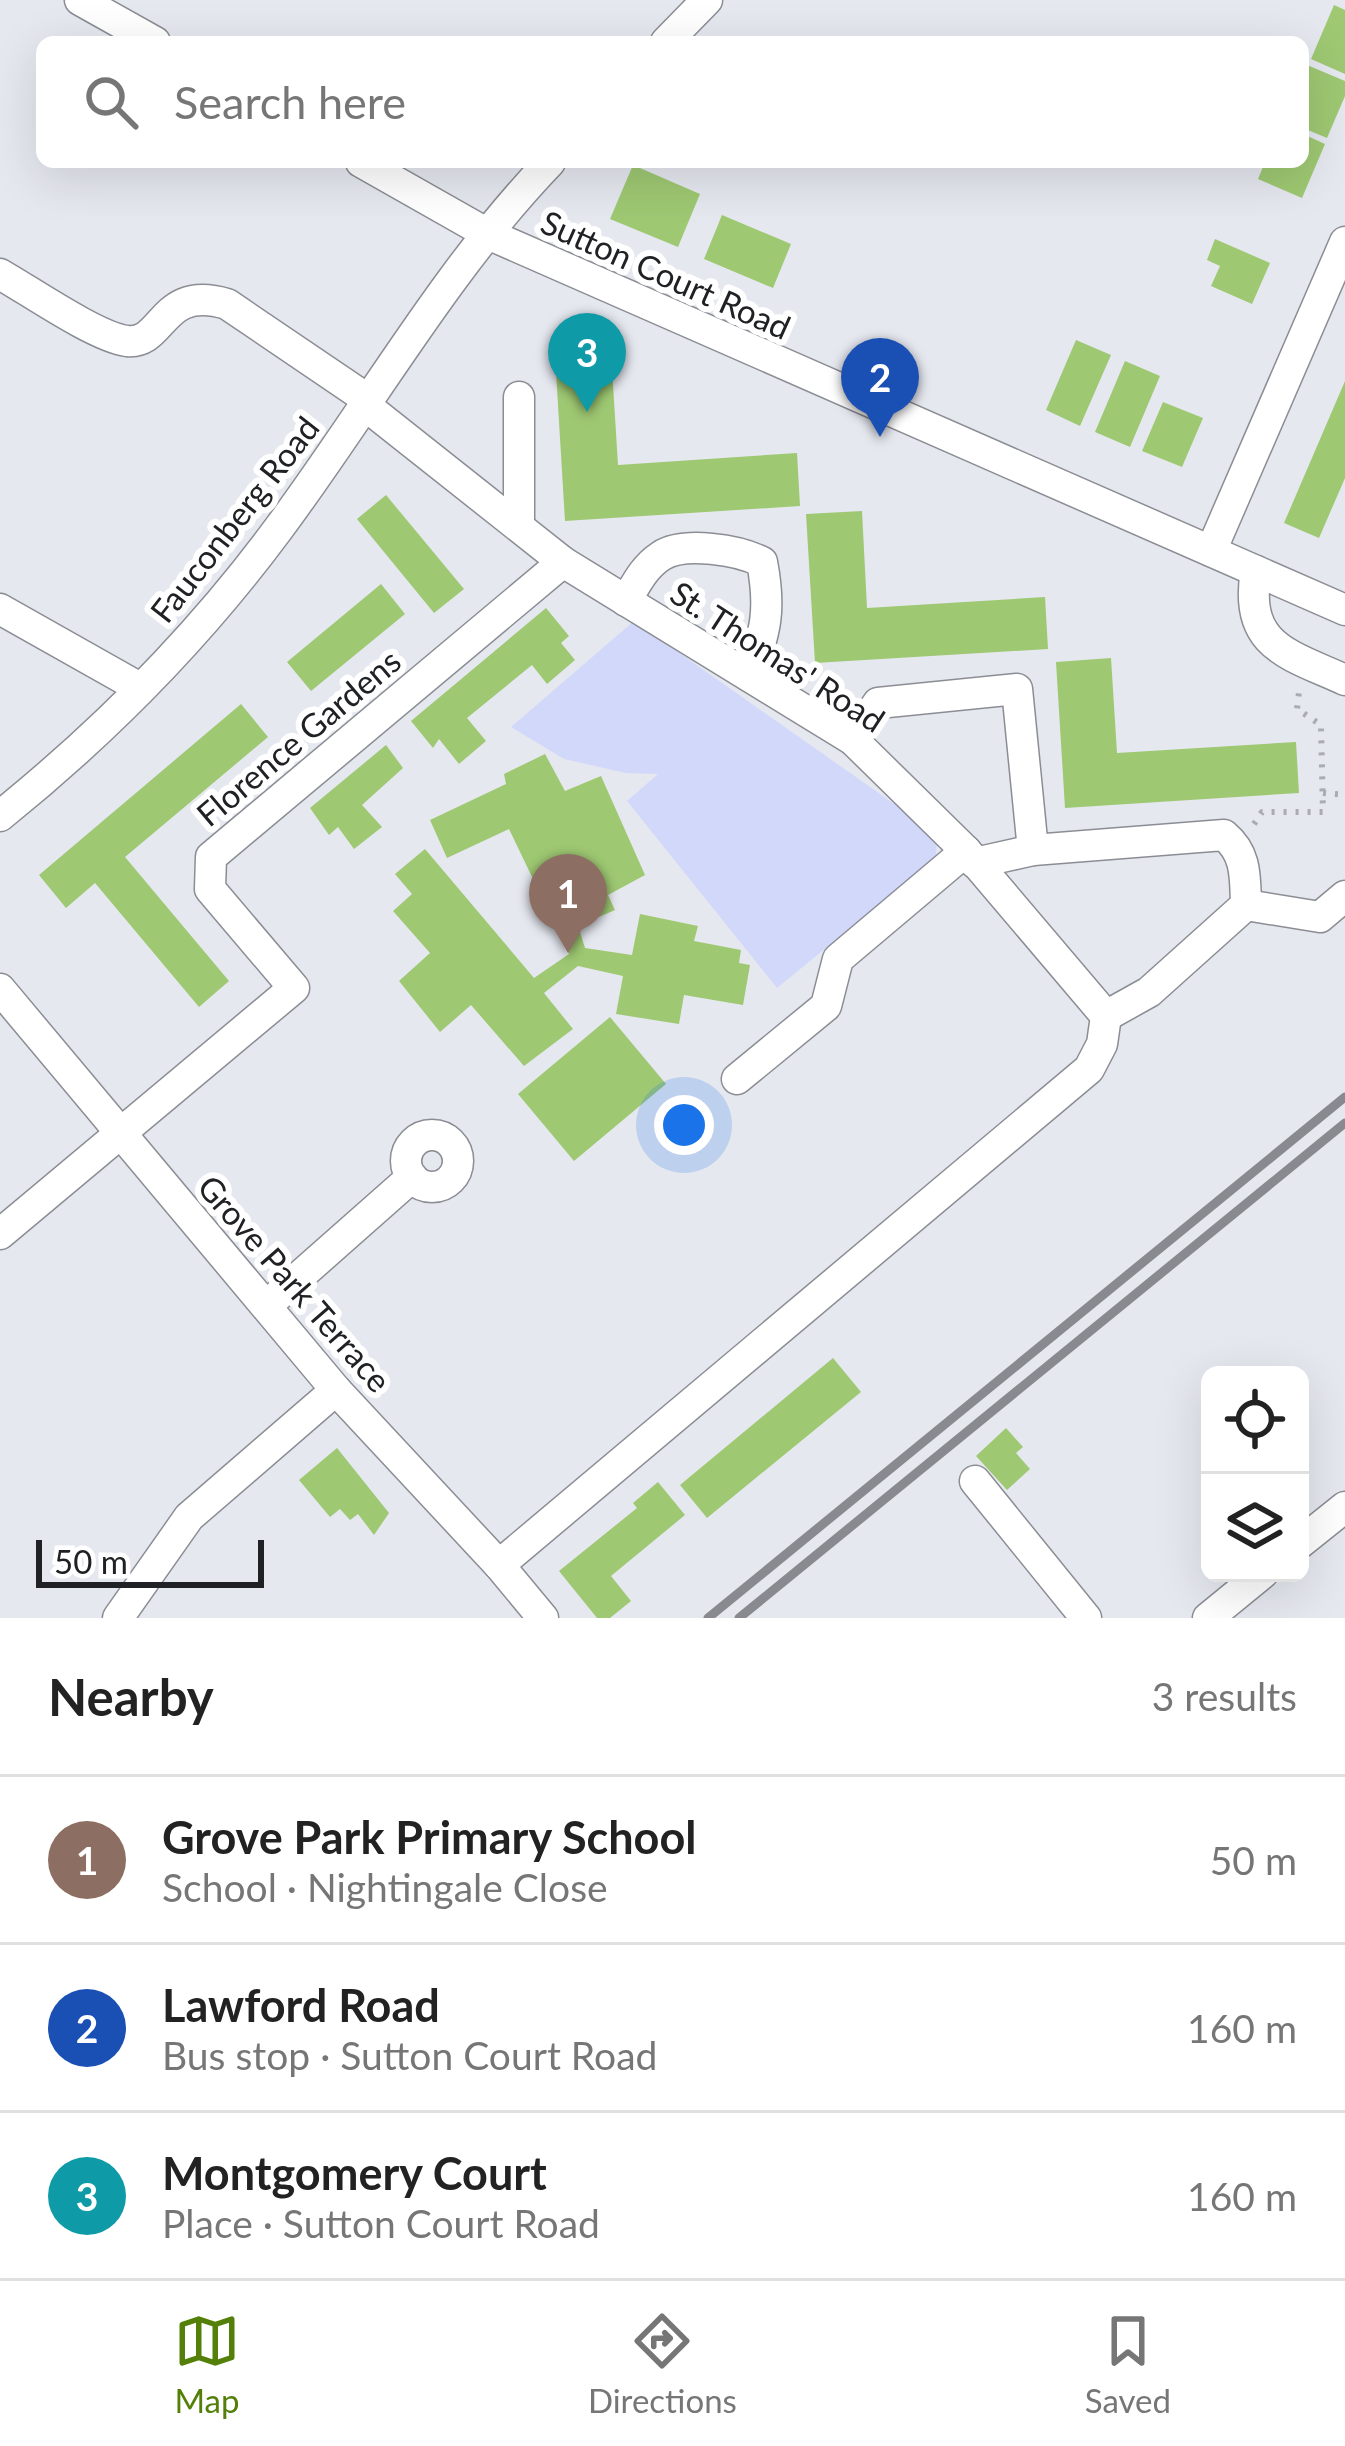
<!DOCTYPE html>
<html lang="en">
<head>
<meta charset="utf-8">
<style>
  :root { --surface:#fff; --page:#f2f2f2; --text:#222; --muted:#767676; --line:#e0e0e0; --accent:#548009 }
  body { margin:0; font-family:Lato,sans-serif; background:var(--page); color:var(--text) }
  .controls { position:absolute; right:36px; bottom:36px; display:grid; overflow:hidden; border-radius:18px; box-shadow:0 12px 48px #0002 }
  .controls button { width:108px; height:108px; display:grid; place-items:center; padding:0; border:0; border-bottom:3px solid var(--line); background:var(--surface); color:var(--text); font:60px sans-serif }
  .scale { position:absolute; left:36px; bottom:30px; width:228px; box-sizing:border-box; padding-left:12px; border:6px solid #202124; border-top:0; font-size:33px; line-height:42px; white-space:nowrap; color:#202124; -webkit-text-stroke:9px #fff; paint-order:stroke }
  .you { position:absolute; left:684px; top:1125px; width:42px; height:42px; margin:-30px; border:9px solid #fff; border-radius:50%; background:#1a73e8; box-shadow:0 0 0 18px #1a73e833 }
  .badge { display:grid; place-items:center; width:78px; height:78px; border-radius:50%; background:var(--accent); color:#fff; font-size:39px; font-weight:700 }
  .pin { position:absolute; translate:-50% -99px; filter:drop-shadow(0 3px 6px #0008) }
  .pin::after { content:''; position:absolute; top:63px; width:42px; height:36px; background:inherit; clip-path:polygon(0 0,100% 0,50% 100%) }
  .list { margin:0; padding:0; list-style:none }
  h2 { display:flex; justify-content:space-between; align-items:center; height:156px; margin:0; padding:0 48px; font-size:51px }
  h2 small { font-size:39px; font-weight:400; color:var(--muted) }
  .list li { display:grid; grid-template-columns:78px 1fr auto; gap:36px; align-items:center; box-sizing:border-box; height:168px; padding:0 48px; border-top:3px solid var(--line) }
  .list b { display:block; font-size:45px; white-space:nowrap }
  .list p { margin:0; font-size:39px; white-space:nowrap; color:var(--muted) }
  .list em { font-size:39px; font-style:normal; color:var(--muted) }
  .icon { flex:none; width:66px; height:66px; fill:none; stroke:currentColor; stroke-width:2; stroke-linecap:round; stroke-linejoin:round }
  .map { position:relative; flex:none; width:1345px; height:1618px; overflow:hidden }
  .search { position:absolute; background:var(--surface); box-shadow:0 12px 48px #0002; left:36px; right:36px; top:36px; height:132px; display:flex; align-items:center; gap:30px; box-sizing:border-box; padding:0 42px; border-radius:18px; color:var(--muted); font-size:45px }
  .sheet { height:660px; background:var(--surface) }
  nav { display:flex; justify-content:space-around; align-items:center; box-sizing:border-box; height:168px; border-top:3px solid var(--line); background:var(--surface); font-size:33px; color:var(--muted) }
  nav a { display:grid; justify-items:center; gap:6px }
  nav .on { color:var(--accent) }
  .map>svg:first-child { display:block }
</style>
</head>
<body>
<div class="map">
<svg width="1345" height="1618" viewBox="0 0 1345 1618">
  <rect width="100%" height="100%" fill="#e6e8f0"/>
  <path fill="#d2d8fa" d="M 634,621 L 937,834 L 936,858 L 777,988 L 627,801 L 658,774 L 626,773 L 564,759 L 511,727 Z"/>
  <g fill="#9ec872">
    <path d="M 1334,5 L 1345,10 L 1345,74 L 1311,59 Z"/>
    <path d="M 1307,65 L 1345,81 L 1345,96 L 1327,138 L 1303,128 L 1303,74 Z"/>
    <path d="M 1303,134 L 1325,144 L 1302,198 L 1258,179 L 1265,162 L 1303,162 Z"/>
    <path d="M 633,165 L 700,194 L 678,247 L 610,219 Z"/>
    <path d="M 722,215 L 791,244 L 773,288 L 704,259 Z"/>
    <path d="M 1215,239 L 1270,263 L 1252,304 L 1211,286 L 1220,266 L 1207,260 Z"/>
    <path d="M 1076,340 L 1111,355 L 1080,426 L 1046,410 Z"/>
    <path d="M 1125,361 L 1160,376 L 1130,447 L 1095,432 Z"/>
    <path d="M 612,368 L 618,465 L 797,453 L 800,506 L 565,521 L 556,372 Z"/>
    <path d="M 1345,381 L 1345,478 L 1319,538 L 1284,523 Z"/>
    <path d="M 1163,402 L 1203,418 L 1182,467 L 1142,451 Z"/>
    <path d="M 386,495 L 464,589 L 434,613 L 357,519 Z"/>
    <path d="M 862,511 L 867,608 L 1045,597 L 1048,649 L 815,663 L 806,514 Z"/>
    <path d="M 381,584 L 405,614 L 311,691 L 287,662 Z"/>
    <path d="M 546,608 L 569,636 L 561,643 L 575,660 L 547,684 L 532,665 L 467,718 L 486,741 L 459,764 L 439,739 L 433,748 L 411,721 Z"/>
    <path d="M 1111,658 L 1117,753 L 1296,742 L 1299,793 L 1065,808 L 1056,662 Z"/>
    <path d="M 241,704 L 268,737 L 125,857 L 229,981 L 199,1007 L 95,883 L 66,908 L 39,875 Z"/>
    <path d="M 386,745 L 403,768 L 362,805 L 382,827 L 354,849 L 338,827 L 329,835 L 310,808 Z"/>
    <path d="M 545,754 L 565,791 L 601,776 L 645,875 L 608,895 L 615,910 L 578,926 L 585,948 L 632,955 L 640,914 L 698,926 L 694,941 L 741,950 L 739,963 L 750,965 L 743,1005 L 684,995 L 679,1024 L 616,1014 L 623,976 L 578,966 L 544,993 L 573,1029 L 524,1066 L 471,1005 L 440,1032 L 399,981 L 430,953 L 393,911 L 412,894 L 395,874 L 425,849 L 534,978 L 569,954 L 509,829 L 447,858 L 430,820 L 506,784 L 504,774 Z"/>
    <path d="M 610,1017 L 666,1084 L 574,1161 L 518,1094 Z"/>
    <path d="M 833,1358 L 861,1392 L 707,1518 L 680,1485 Z"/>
    <path d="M 1006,1428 L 1023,1447 L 1016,1453 L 1030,1469 L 1007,1490 L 976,1456 Z"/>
    <path d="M 337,1448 L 389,1513 L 374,1535 L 358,1514 L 350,1520 L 340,1509 L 330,1517 L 299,1480 Z"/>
    <path d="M 658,1482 L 685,1515 L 611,1576 L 631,1601 L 610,1618 L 597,1618 L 559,1571 L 637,1508 L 633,1503 Z"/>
  </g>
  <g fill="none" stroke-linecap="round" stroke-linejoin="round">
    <g stroke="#8b8d94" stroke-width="33">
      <g id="minor">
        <path d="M 80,0 L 155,42"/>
        <path d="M 666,42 L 707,0"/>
        <path d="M 361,162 L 488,234 L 1345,610"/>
        <path d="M 0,274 C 30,291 96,337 127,341 C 165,345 160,284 227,304 L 370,401"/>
        <path d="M 519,397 L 519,526"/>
        <path d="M 366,406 L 563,562 L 853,740 L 966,851 L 1106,1016 L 1102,1044 L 1089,1069 L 499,1565"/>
        <path d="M 1211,551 L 1345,242"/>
        <path d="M 1256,571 C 1243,646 1288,654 1345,680"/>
        <path d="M 626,601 C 636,584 644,567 661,556 C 684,541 739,550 762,562 C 771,609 766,632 749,676"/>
        <path d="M 0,609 L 140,688"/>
        <path d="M 853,740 L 878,703 L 1017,689 L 1033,850"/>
        <path d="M 0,816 C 103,733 200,635 279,528 C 369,407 445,271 550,162"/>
        <path d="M 975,863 L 1033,850 L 1224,835 C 1247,854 1245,877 1246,905"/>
        <path d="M 0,989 L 336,1390 L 499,1565 L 543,1618"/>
        <path d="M 1106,1016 L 1149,992 L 1246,905 L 1320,917 L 1345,896"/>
        <path d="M 737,1079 L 826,1006 L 838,959 L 966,851"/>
        <circle cx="432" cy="1161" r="26"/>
        <path d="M 0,1234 L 294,988 L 210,889 L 211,857 L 563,562"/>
        <path d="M 266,1306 L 412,1177"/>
        <path d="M 975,1481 L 1086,1618"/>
        <path d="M 1300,1543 L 1345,1507"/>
        <path d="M 118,1618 L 189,1517 L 336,1390"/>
        <path d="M 1208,1618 L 1263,1573"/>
      </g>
    </g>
    <g stroke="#aaacb2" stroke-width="6" stroke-dasharray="3 9" stroke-linecap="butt">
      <path d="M 1323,793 L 1345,795"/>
      <path d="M 1254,824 L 1262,812 L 1323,812 L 1321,725 L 1297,709 L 1299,692"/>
    </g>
    <use href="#minor" stroke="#fff" stroke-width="30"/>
    <g stroke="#888a8f" stroke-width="9">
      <path d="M 708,1618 L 1345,1097"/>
      <path d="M 739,1618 L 1345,1123"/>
    </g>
  </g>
  <g text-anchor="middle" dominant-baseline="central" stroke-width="12" stroke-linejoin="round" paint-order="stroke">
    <g font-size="33" fill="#202124" stroke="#fff">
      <text transform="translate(666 274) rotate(24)">Sutton Court Road</text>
      <text transform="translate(234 519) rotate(-52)">Fauconberg Road</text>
      <text transform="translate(778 656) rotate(33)">St. Thomas' Road</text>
      <text transform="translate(298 737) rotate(-40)">Florence Gardens</text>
      <text transform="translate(295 1283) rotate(49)">Grove Park Terrace</text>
    </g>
  </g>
</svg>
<div class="controls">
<button><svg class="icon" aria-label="locate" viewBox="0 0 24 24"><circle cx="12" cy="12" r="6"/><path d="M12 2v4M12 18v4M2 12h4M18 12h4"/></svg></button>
<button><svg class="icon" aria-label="layers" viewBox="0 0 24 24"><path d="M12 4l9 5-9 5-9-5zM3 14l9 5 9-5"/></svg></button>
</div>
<div class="scale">50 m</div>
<div class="you"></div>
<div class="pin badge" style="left:568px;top:953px;background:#8d6e63">1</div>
<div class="pin badge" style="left:880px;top:437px;background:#1a4fb4">2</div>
<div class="pin badge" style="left:587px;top:412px;background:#0f9aa8">3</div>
<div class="search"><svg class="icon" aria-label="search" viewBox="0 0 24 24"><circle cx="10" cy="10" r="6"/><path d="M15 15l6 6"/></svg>Search here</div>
</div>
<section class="sheet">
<h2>Nearby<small>3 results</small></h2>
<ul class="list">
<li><span class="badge" style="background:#8d6e63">1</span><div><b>Grove Park Primary School</b><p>School · Nightingale Close</p></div><em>50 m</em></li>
<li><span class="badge" style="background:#1a4fb4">2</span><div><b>Lawford Road</b><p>Bus stop · Sutton Court Road</p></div><em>160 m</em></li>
<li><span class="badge" style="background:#0f9aa8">3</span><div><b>Montgomery Court</b><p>Place · Sutton Court Road</p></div><em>160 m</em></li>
</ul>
</section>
<nav>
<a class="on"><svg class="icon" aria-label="map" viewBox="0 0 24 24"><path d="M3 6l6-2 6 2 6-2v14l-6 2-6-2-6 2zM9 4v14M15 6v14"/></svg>Map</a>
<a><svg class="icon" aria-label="directions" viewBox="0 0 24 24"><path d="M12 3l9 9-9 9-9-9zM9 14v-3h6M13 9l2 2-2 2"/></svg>Directions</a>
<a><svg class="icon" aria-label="saved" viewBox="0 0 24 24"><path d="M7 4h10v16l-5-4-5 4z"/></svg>Saved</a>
</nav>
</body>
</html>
